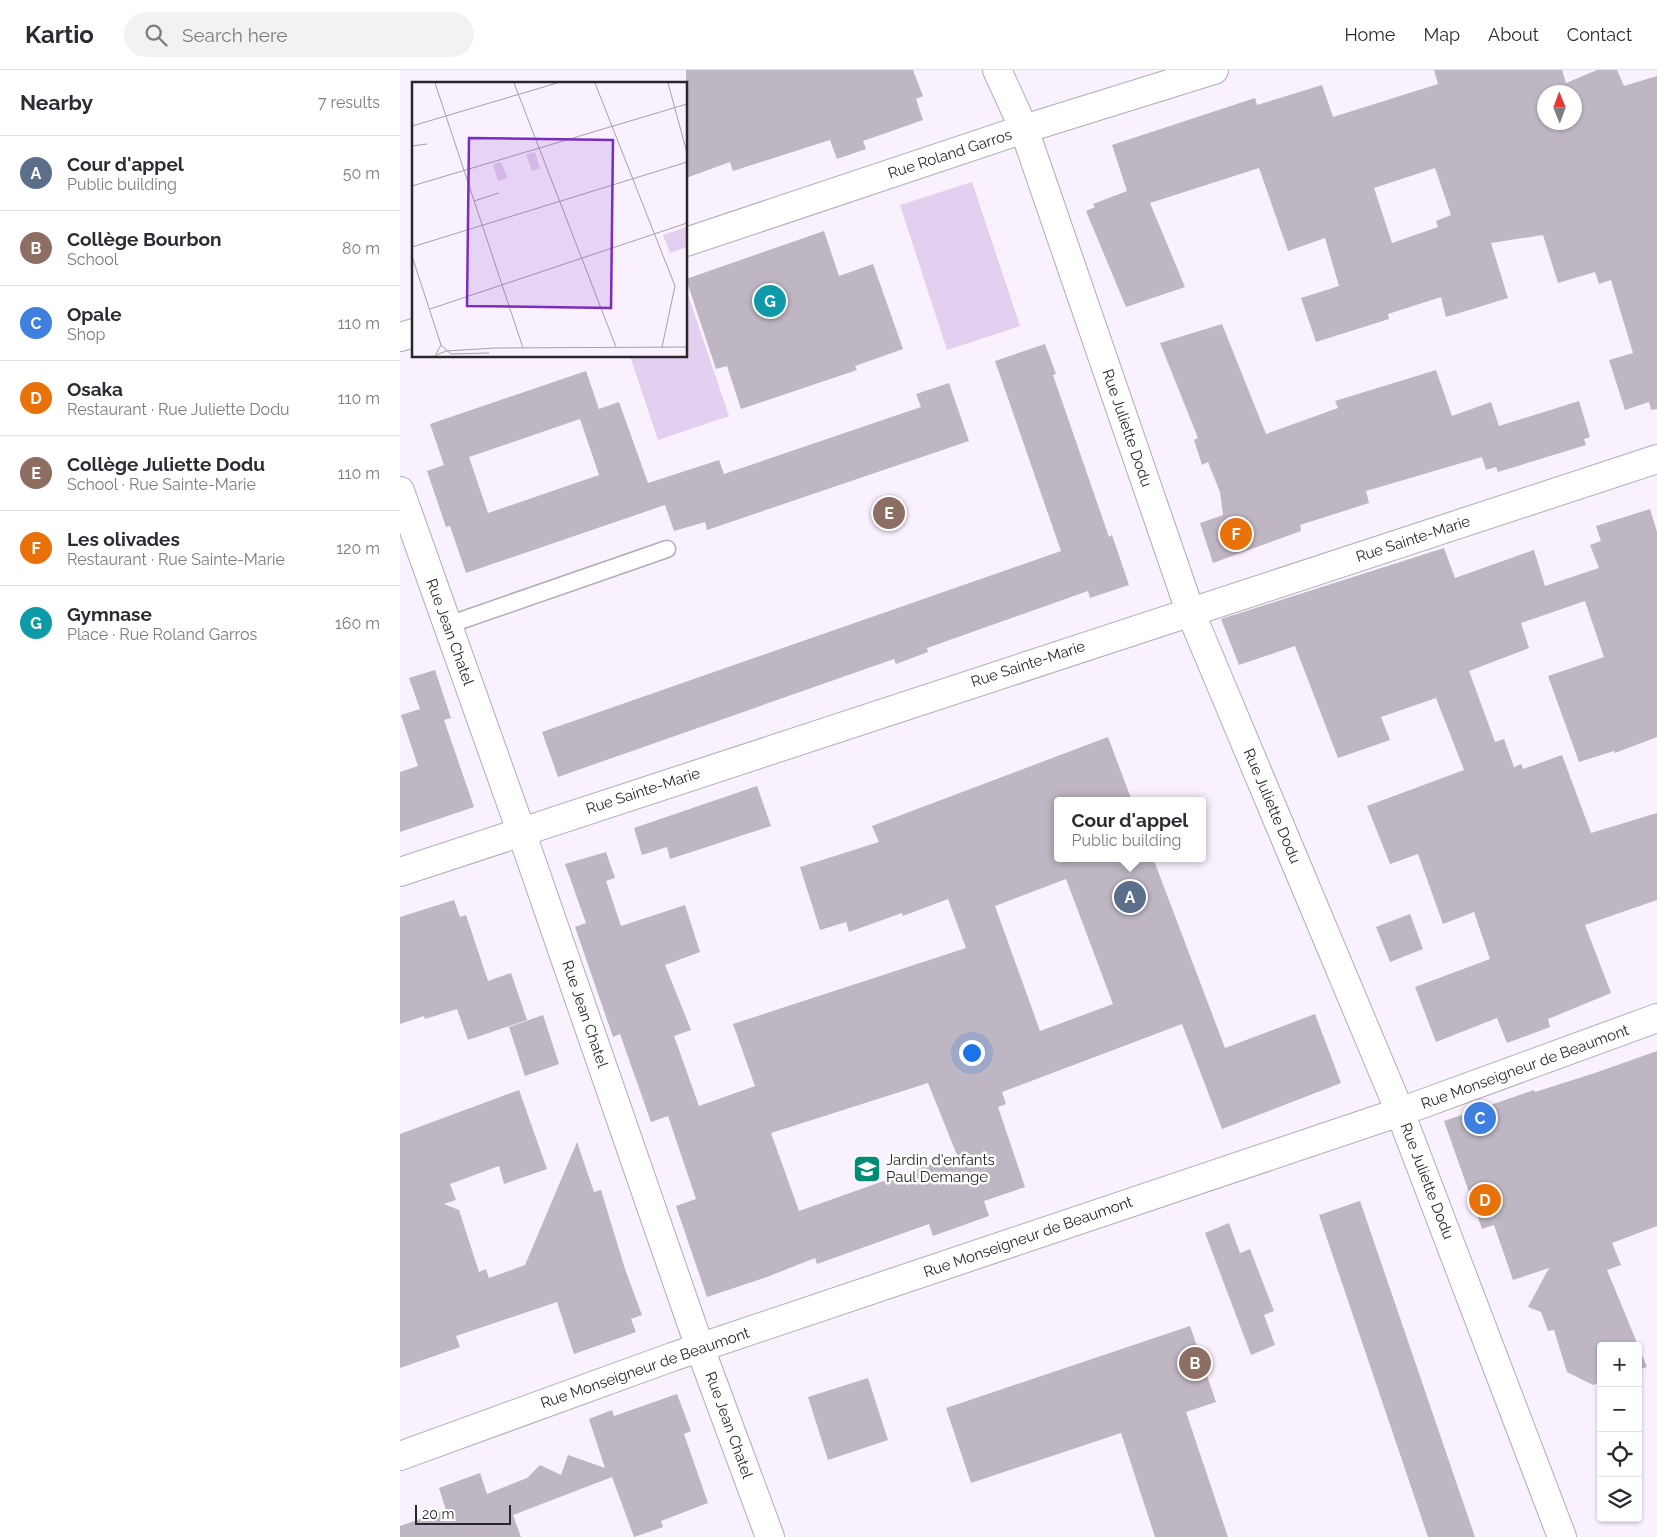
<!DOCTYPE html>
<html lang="en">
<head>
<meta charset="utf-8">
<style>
  :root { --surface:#fff; --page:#f2f2f3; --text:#2b2b33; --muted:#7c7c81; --line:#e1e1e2; --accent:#018d75 }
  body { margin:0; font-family:Raleway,sans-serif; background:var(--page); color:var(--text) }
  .controls { position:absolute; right:15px; bottom:15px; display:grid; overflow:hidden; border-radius:5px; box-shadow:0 1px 4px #0004 }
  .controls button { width:45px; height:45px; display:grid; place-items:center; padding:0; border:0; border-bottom:1px solid var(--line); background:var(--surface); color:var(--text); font:25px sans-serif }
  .compass { position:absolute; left:1137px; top:15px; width:45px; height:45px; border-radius:50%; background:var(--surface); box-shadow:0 1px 4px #0004; rotate:359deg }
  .scale { position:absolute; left:15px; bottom:12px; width:96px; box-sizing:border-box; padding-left:5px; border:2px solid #2a272b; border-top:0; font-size:14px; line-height:18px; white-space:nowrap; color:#2a272b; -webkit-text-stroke:4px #fff; paint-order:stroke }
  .you { position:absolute; left:571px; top:982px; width:18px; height:18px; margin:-12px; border:4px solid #fff; border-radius:50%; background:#1a73e8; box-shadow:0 0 0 8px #1a73e833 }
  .badge { display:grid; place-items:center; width:32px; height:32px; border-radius:50%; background:var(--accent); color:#fff; font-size:16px; font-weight:700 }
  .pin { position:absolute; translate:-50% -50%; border:2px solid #fff; box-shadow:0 1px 5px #0006 }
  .popup { position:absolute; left:654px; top:727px; width:152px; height:65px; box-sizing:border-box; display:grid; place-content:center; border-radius:5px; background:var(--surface); filter:drop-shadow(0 1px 4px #0005); font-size:16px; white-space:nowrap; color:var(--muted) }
  .popup b { font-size:19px; color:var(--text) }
  .popup::after { content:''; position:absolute; left:50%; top:100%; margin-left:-10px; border:10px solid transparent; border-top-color:var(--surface) }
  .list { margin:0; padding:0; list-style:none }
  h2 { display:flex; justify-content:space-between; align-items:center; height:65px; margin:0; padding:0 20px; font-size:21px }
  h2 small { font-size:16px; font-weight:400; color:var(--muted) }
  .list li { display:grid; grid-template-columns:32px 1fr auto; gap:15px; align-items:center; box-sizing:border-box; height:75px; padding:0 20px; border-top:1px solid var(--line) }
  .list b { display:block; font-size:19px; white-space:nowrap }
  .list p { margin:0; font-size:16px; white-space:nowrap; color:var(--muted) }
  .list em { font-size:16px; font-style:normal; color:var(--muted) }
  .icon { flex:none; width:28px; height:28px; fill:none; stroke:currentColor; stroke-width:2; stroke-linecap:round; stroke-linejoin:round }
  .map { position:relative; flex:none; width:1257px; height:1467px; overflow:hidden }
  header { display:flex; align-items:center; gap:30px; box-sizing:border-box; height:70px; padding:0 25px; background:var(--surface); border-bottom:1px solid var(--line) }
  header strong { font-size:24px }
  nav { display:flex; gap:28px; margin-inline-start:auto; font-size:18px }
  .search { width:350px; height:45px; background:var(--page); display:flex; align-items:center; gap:12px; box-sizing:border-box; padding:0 18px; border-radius:28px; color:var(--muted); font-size:19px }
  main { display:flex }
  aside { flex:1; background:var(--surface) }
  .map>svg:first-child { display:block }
</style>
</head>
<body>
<header>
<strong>Kartio</strong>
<div class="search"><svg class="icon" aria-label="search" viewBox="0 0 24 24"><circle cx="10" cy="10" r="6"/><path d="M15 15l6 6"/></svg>Search here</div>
<nav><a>Home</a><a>Map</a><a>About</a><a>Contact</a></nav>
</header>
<main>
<aside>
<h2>Nearby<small>7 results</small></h2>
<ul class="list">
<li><span class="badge" style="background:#5c6f8a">A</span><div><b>Cour d'appel</b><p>Public building</p></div><em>50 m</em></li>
<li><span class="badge" style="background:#8d6e63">B</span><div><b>Collège Bourbon</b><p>School</p></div><em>80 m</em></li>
<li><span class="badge" style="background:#3f7fe0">C</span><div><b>Opale</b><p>Shop</p></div><em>110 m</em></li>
<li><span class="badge" style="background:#e8710a">D</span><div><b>Osaka</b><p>Restaurant · Rue Juliette Dodu</p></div><em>110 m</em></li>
<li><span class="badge" style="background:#8d6e63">E</span><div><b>Collège Juliette Dodu</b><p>School · Rue Sainte-Marie</p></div><em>110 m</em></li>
<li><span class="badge" style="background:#e8710a">F</span><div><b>Les olivades</b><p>Restaurant · Rue Sainte-Marie</p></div><em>120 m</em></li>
<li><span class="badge" style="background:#0f9aa8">G</span><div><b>Gymnase</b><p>Place · Rue Roland Garros</p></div><em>160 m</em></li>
</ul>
</aside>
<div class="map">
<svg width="1257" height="1467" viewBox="0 0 1257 1467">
  <rect width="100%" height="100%" fill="#f9f1fe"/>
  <g fill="#e3cfef">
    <path d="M 572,112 L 620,256 L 547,280 L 500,135 Z"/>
    <path d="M 286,219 L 329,346 L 258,370 L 230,286 L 286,286 Z"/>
  </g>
  <g fill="#beb6c2" fill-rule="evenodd">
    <path d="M 286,0 L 513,0 L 523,26 L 516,29 L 523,50 L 463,71 L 466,79 L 437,89 L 430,70 L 333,101 L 330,92 L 286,108 Z"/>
    <path d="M 1034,0 L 1162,0 L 1166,13 L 1197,0 L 1217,0 L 1224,16 L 1257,6 L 1257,339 L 1251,340 L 1249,332 L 1225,340 L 1209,290 L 1233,283 L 1211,210 L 1199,214 L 1195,202 L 1158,213 L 1143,165 L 1091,173 L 1108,228 L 1046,247 L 1041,227 L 988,244 L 989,249 L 916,272 L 901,228 L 939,216 L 925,168 L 888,181 L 859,98 L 750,133 L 785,217 L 726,237 L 686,141 L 695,137 L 693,134 L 727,121 L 712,75 L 855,28 L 857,35 L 922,15 L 933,47 L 1038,14 ZM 1144,22 L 1174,22 L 1174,52 L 1144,52 ZM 1035,98 L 1051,145 L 1036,151 L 1038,157 L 992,173 L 974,118 Z"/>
    <path d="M 424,161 L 439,206 L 473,194 L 503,279 L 455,296 L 457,300 L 341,339 L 327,296 L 316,299 L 286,209 Z"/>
    <path d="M 822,254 L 866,364 L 938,338 L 935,331 L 1036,300 L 1052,346 L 1091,332 L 1099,356 L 1179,331 L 1190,367 L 1184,369 L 1186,375 L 1098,402 L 1096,397 L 1086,400 L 1082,387 L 966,421 L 969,433 L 900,455 L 901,461 L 813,493 L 800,453 L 823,445 L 820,422 L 808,392 L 802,395 L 794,370 L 798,368 L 760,273 Z"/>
    <path d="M 645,274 L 656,304 L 653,305 L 709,467 L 712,465 L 729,515 L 690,528 L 688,521 L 527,578 L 528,582 L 496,594 L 494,589 L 158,707 L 142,662 L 661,481 L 595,291 Z"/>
    <path d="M 186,301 L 199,339 L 219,332 L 248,413 L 319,390 L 324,404 L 521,337 L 516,324 L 549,313 L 569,371 L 307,460 L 305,452 L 274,461 L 265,435 L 66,503 L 50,456 L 46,457 L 27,401 L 44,395 L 30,354 ZM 180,349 L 199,405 L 88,443 L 69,387 Z"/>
    <path d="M 1250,439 L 1257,462 L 1257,667 L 1215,683 L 1214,681 L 1179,692 L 1148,606 L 1204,587 L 1185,531 L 1121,553 L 1129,578 L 1069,601 L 1095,672 L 1104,669 L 1114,697 L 1121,694 L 1123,699 L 1162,685 L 1191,763 L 1257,743 L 1257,830 L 1185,855 L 1211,923 L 1148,949 L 1150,957 L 1107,973 L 1097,948 L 1036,972 L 1015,917 L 1090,889 L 1074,842 L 1043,854 L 1018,784 L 990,794 L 967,736 L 1064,700 L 1036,628 L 981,647 L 990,670 L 938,688 L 895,576 L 839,595 L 821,549 L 1044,478 L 1055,508 L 1134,480 L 1145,516 L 1199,498 L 1190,475 L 1201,471 L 1196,456 Z"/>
    <path d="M 35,600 L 51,648 L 44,650 L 74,737 L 0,762 L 0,702 L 18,696 L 1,645 L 20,639 L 9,608 Z"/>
    <path d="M 708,667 L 732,731 L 658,731 L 658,788 L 753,788 L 825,978 L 915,944 L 941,1013 L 822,1059 L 782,954 L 602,1022 L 606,1034 L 598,1037 L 625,1117 L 584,1131 L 589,1146 L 533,1166 L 529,1154 L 417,1194 L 415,1188 L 367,1207 L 307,1227 L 276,1136 L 296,1129 L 268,1046 L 251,1052 L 220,964 L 213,967 L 175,857 L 186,853 L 165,794 L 206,782 L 215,808 L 206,811 L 221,856 L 285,835 L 300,882 L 265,895 L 291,960 L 274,966 L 299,1036 L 355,1016 L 333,954 L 566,878 L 548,829 L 503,846 L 502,843 L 449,862 L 446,852 L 420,860 L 400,797 L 479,772 L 472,756 ZM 666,809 L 713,934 L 640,961 L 595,836 ZM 528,1013 L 557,1085 L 399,1141 L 371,1063 Z"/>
    <path d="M 357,716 L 371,756 L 270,789 L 267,777 L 242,785 L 234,758 Z"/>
    <path d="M 54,830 L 60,847 L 66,845 L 88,911 L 111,903 L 127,950 L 68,970 L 57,939 L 25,949 L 24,946 L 0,954 L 0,847 Z"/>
    <path d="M 1010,844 L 1023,879 L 990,892 L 976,857 Z"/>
    <path d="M 143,945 L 159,994 L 125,1006 L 109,957 Z"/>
    <path d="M 1257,981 L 1257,1156 L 1212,1173 L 1221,1195 L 1207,1200 L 1247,1297 L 1238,1300 L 1238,1276 L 1201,1276 L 1201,1312 L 1193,1315 L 1167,1302 L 1154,1260 L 1148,1261 L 1141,1242 L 1128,1237 L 1149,1198 L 1113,1210 L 1094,1155 L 1082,1159 L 1044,1051 L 1134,1020 L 1135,1022 L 1195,1003 Z"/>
    <path d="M 119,1020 L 147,1099 L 104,1114 L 99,1096 L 50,1114 L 56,1130 L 44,1134 L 59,1140 L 79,1202 L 86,1199 L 89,1208 L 125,1195 L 177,1072 L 194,1122 L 201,1120 L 225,1199 L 242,1245 L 231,1249 L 236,1262 L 174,1284 L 157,1232 L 56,1266 L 60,1277 L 0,1298 L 0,1064 Z"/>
    <path d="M 960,1131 L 1075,1467 L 1028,1467 L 919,1145 Z"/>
    <path d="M 829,1153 L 840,1183 L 850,1179 L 874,1241 L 864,1245 L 875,1275 L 851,1285 L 805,1163 Z"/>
    <path d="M 790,1256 L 816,1332 L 786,1342 L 828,1467 L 755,1467 L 721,1363 L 571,1413 L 546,1338 Z"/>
    <path d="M 468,1308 L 488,1370 L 428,1390 L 408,1327 Z"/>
    <path d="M 277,1324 L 291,1361 L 284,1364 L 308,1433 L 261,1451 L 263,1457 L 234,1467 L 212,1407 L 113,1445 L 121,1467 L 0,1467 L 0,1456 L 46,1440 L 39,1418 L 80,1403 L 87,1424 L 127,1408 L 140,1395 L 161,1405 L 168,1385 L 205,1398 L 189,1349 L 212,1340 L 214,1346 Z"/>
  </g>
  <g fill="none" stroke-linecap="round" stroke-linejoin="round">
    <g stroke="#b2abb6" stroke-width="19">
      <path id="lane" d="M 48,555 L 267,479"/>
    </g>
    <g stroke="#b2abb6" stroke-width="30">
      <g id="street">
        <path d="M 286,172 L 624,59 L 814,0"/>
        <path d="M 0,267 L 14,263"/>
        <path d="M 0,421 L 121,761 L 300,1278 L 370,1467"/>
        <path d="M 0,802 L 1257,389"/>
        <path d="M 0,1386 L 272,1287 L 1000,1042 L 1257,948"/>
      </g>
    </g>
    <g stroke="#b2abb6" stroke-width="30">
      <path id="secondary" d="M 597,0 L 624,59 L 790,541 L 1000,1042 L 1162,1467"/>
    </g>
    <use href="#lane" stroke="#fff" stroke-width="16"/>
    <use href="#street" stroke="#fff" stroke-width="28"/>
    <use href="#secondary" stroke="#fff" stroke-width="28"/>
  </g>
  <defs>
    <g id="school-square" transform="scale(1.4375)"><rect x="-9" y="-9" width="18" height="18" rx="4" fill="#018d75" stroke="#fff"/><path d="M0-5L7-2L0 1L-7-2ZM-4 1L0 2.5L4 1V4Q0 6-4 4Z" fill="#fff"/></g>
  </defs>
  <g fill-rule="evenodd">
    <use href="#school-square" x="467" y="1099"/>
  </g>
  <g text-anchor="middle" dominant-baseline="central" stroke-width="5" stroke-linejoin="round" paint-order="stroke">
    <g font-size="15" fill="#2a272b" stroke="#fff">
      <text transform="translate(550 84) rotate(-18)">Rue Roland Garros</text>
      <text transform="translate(727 358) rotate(71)">Rue Juliette Dodu</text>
      <text transform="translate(1013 469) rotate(-18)">Rue Sainte-Marie</text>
      <text transform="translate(50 562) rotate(70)">Rue Jean Chatel</text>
      <text transform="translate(628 594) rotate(-18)">Rue Sainte-Marie</text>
      <text transform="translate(243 721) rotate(-18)">Rue Sainte-Marie</text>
      <text transform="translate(872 736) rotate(67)">Rue Juliette Dodu</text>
      <text transform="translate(185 944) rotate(71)">Rue Jean Chatel</text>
      <text transform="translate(1125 997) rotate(-20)">Rue Monseigneur de Beaumont</text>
      <text transform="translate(1027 1111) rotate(69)">Rue Juliette Dodu</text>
      <text transform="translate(628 1167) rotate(-19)">Rue Monseigneur de Beaumont</text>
      <text transform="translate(245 1298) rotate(-19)">Rue Monseigneur de Beaumont</text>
      <text transform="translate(329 1355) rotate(70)">Rue Jean Chatel</text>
    </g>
    <g font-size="15" fill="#2a272b" stroke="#fff" text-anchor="start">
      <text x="486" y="1090">Jardin d'enfants<tspan x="486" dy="17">Paul Demange</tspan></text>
    </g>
  </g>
  <g transform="translate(12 12)">
    <rect width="275" height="275" fill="#f9f1fe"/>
    <path d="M 123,70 L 128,86 L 120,89 L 114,72 ZM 89,80 L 95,96 L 86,99 L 81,82 ZM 275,145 L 275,165 L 258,171 L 251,153 Z" fill="#e3cfef"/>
    <path fill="none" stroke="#a6a0aa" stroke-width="1" d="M 23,1 L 111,266M 102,1 L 204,265M 183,1 L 263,204 L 250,265M 256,1 L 275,71M 0,44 L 145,1M 0,64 L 15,62M 0,104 L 275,22M 62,119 L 87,111M 0,165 L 275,80M 0,174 L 29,263 L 24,272M 18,227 L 275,141M 29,263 L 39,272 L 77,271M 22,274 L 34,269 L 83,266 L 275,265"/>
    <path fill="#7b2cbf" fill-opacity="0.15" stroke="#7b2cbf" stroke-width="2.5" d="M 57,56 L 201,58 L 199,226 L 55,224 Z"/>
    <rect width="275" height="275" fill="none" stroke="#2a272b" stroke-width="2.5"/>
  </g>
</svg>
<div class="controls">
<button>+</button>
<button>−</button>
<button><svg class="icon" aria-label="locate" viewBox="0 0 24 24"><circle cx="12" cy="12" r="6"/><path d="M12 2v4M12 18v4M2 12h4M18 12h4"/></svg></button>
<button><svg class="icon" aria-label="layers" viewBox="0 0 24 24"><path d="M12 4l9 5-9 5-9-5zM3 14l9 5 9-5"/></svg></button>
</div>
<svg class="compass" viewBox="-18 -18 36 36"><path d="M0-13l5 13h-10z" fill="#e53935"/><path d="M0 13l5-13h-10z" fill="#7c7c81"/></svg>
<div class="scale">20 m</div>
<div class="you"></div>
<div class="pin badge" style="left:730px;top:827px;background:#5c6f8a">A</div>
<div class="popup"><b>Cour d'appel</b>Public building</div>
<div class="pin badge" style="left:795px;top:1293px;background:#8d6e63">B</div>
<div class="pin badge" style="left:1080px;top:1048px;background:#3f7fe0">C</div>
<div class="pin badge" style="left:1085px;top:1130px;background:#e8710a">D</div>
<div class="pin badge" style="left:489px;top:443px;background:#8d6e63">E</div>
<div class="pin badge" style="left:836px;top:464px;background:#e8710a">F</div>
<div class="pin badge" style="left:370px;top:231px;background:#0f9aa8">G</div>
</div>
</main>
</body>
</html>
